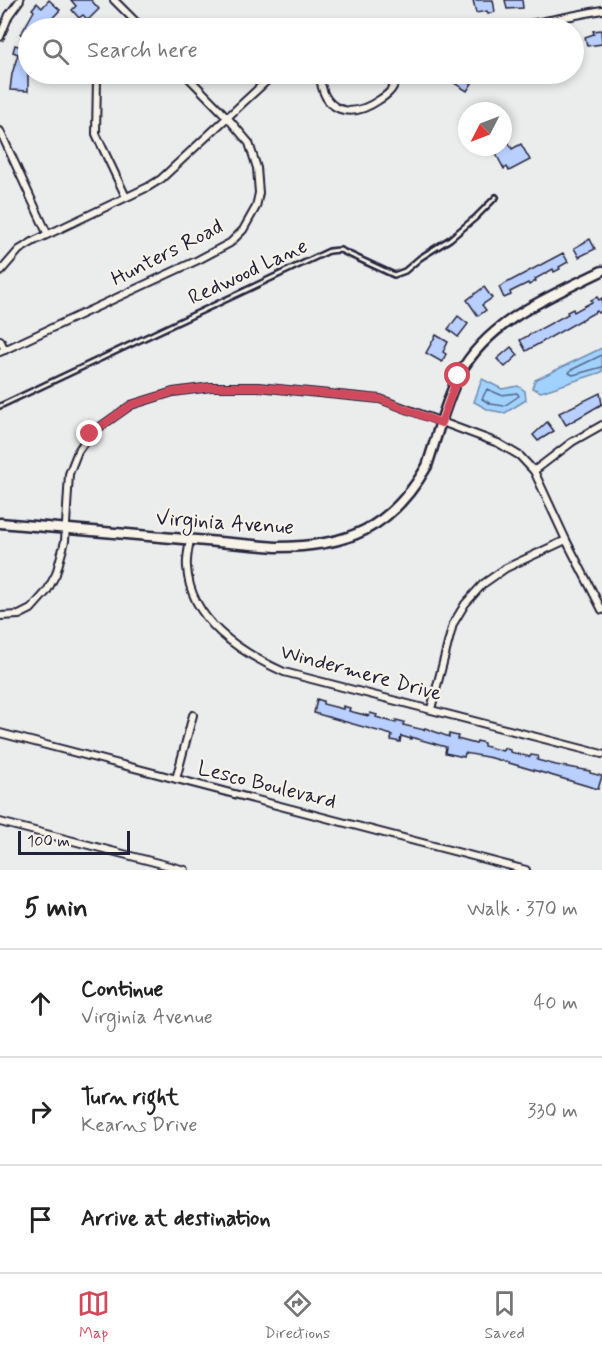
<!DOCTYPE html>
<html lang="en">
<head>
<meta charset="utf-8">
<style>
  :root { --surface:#fff; --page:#f6f6f6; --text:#222; --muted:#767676; --line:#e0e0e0; --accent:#d1495b }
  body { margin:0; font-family:Mynerve,sans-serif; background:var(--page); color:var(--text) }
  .compass { position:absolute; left:458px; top:102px; width:54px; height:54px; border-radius:50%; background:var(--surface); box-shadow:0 3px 9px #0003; rotate:228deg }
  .scale { position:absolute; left:18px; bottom:15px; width:112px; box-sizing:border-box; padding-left:6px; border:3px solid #22223b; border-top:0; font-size:16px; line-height:21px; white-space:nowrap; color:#22223b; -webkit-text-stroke:4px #f7f3e8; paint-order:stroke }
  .stop { position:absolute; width:18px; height:18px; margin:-14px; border:4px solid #d1495b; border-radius:50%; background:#fff }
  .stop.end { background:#d1495b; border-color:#fff; box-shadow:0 2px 6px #0008 }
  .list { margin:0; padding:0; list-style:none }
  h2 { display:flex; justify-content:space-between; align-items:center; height:78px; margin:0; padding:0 24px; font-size:26px }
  h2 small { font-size:20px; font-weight:400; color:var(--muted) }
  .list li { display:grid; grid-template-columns:39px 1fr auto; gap:18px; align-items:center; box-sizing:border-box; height:108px; padding:0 24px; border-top:2px solid var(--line) }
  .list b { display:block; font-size:22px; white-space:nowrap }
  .list p { margin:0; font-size:20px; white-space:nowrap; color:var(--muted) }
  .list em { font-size:20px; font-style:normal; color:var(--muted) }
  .icon { flex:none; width:33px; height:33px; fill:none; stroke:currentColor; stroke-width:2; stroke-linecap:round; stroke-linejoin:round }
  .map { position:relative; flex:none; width:602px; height:870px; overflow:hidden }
  .search { position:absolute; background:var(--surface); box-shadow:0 3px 9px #0003; left:18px; right:18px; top:18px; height:66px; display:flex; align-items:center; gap:15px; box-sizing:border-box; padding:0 21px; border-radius:33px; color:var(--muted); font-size:22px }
  .sheet { height:402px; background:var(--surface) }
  nav { display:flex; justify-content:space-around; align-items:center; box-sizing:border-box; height:84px; border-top:2px solid var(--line); background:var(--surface); font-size:16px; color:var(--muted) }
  nav a { display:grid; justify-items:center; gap:3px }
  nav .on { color:var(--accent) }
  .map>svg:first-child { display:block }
</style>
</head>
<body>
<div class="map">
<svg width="602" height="870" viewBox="0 0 602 870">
  <rect width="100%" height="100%" fill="#ebecec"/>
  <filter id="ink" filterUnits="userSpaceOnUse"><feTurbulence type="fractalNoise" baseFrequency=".0167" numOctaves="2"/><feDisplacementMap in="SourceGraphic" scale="12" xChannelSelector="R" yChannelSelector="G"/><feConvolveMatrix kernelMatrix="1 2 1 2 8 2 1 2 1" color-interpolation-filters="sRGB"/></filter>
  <g filter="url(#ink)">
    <g fill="#a1d2fe" stroke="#6e8cb0" stroke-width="1.5">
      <path d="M 602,348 L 602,372 L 541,392 L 532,388 L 535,380 Z"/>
      <path d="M 482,379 L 502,389 L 518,386 L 525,391 L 526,400 L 505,413 L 489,410 L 474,402 Z"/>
    </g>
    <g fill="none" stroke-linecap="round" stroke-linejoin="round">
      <g stroke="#556889" stroke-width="1.5">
        <path d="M 602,355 L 571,370 L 569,373 L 573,375 L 602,367"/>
        <path d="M 487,389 L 501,395 L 517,393 L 519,396 L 504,406 L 491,404 L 482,399 Z"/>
      </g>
    </g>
    <g fill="#b9cffe" stroke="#22223b" stroke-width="1.5">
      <path d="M 49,0 L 60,10 L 43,28 L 28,28 L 28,39 L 21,34 L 34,11 L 32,9 L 37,3 L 42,8 Z"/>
      <path d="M 71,0 L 91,0 L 99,9 L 88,20 L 83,15 L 79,18 L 72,10 L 76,6 Z"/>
      <path d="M 473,0 L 493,0 L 495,12 L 488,14 L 487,11 L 476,13 Z"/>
      <path d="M 505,0 L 522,0 L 523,8 L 507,9 Z"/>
      <path d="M 601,30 L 602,44 L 587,46 L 585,37 L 594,34 L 593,31 Z"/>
      <path d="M 15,45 L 28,49 L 28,91 L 10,90 L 12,74 L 18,54 L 13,52 Z"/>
      <path d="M 455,74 L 478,74 L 467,91 L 451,81 Z"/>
      <path d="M 507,139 L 512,149 L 521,144 L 530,160 L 509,171 L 507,167 L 504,169 L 495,152 L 499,150 L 497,147 L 503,147 L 503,142 Z"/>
      <path d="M 590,239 L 595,249 L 579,257 L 574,248 Z"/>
      <path d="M 563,253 L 568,262 L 559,267 L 560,269 L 554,272 L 553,269 L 535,279 L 536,281 L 529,285 L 528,283 L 510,292 L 511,295 L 504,298 L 499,287 Z"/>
      <path d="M 484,287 L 492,298 L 482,305 L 486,310 L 478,316 L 467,300 Z"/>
      <path d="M 597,297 L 599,300 L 602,298 L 602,311 L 598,313 L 597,311 L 526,351 L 520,340 L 568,314 L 567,312 L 573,309 L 574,312 L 592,302 L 591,300 Z"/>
      <path d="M 458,316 L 468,324 L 458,337 L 448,329 Z"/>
      <path d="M 436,335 L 448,342 L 443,352 L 446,354 L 442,362 L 426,353 Z"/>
      <path d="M 511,347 L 518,355 L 505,367 L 497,359 Z"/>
      <path d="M 600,393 L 602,404 L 566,425 L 559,413 Z"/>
      <path d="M 547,422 L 554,431 L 538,441 L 533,435 Z"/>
      <path d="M 317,699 L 323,701 L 323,704 L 343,709 L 343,706 L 350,708 L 349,711 L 369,716 L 370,713 L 377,715 L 376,717 L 396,723 L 396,720 L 404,722 L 403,725 L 424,730 L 425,728 L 449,737 L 449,734 L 458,736 L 457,739 L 476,744 L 477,741 L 484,743 L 484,746 L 503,751 L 504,748 L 510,750 L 510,752 L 530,757 L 531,755 L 538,756 L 537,760 L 556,765 L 590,771 L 590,773 L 602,776 L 598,789 L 492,758 L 465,753 L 464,757 L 445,753 L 446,747 L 411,737 L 411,739 L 401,736 L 400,742 L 391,740 L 392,735 L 314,713 Z"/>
    </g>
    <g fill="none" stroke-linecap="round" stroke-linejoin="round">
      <g stroke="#22223b" stroke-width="8">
        <path id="lane" d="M 0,406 L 329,251 L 340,250 L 394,275 L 405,271 L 420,258 L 450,239 L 475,218 L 496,197"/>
      </g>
      <g stroke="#22223b" stroke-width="10">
        <g id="street">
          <path d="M 114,0 L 142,28"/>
          <path d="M 509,28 L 602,10"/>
          <path d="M 0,37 L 9,15 L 20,0"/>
          <path d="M 99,74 L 97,78 L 96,134 L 126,197"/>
          <path d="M 320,74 C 322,112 350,120 379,100 C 384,97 390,93 393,87 C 395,83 395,78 395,74"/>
          <path d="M 0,131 L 47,233"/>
          <path d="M 0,272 L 19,250 L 34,241 L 148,187 L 161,179 L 274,74"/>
          <path d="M 0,340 L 5,350"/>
          <path d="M 0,352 L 198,260 L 230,243 L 243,230 L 256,207 L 259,193 L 257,168 L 249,143 L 227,117 L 185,74"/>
          <path d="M 534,471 L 572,442 L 602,425"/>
          <path d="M 190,539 C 189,548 186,558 187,567 C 190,621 240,652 284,672 L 602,754"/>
          <path d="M 0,616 L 19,615 L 31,609 L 47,591 L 56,574 L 65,541 L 69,474 L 78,451 L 90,434 L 131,405 L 173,392 L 211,387 L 258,387 L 380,399 L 498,443 L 520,456 L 534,471 L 566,540 L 602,610"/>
          <path d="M 431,709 L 453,624 L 465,604 L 483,584 L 506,568 L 566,540"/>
          <path d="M 0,733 L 526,870"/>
          <path d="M 176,779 L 193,715"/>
          <path d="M 0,822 L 185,870"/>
        </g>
      </g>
      <g stroke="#22223b" stroke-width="13">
        <path id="secondary" d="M 0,523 L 276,547 C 347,547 391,529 427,466 C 437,436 445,403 459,375 C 489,320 549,297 602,271"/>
      </g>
      <use href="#lane" stroke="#f7f3e8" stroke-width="3"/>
      <use href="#street" stroke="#f7f3e8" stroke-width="6"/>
      <use href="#secondary" stroke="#f7f3e8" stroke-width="8"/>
    </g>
  </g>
  <g fill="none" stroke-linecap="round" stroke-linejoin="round" filter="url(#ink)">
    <path stroke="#d1495b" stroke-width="8" d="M 90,434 L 131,405 L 173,392 L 212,387 L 258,387 L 380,399 L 441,423 L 458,376"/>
  </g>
  <g text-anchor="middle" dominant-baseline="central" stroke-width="4.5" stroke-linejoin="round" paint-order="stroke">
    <g font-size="21" fill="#22223b" stroke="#f7f3e8">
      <text transform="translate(167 253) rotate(-27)">Hunters Road</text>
      <text transform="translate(248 272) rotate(-25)">Redwood Lane</text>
      <text transform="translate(225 523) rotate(4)">Virginia Avenue</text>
      <text transform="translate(361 673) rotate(15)">Windermere Drive</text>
      <text transform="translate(267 785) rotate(14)">Lesco Boulevard</text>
    </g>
  </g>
</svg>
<svg class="compass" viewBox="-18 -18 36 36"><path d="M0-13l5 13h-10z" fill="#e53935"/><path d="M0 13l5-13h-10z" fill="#767676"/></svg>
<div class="scale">100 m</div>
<div class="stop" style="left:458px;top:376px"></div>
<div class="stop end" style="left:90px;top:434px"></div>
<div class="search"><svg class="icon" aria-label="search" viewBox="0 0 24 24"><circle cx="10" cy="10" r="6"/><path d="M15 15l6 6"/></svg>Search here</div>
</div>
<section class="sheet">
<h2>5 min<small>Walk · 370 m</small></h2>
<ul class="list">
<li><svg class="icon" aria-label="ahead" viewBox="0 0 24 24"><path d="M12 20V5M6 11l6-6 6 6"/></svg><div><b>Continue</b><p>Virginia Avenue</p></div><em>40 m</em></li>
<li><svg class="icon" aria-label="right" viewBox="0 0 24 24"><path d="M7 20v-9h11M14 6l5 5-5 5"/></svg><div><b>Turn right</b><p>Kearns Drive</p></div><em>330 m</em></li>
<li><svg class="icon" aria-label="arrive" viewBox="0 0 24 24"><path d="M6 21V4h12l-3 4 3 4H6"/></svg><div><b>Arrive at destination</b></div></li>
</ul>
</section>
<nav>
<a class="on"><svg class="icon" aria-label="map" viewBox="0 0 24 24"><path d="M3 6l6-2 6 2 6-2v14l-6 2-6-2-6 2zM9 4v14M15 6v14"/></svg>Map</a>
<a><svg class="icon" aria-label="directions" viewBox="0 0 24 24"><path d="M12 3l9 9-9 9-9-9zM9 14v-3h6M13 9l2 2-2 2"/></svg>Directions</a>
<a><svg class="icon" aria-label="saved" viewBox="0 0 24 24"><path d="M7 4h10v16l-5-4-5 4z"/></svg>Saved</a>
</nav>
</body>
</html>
